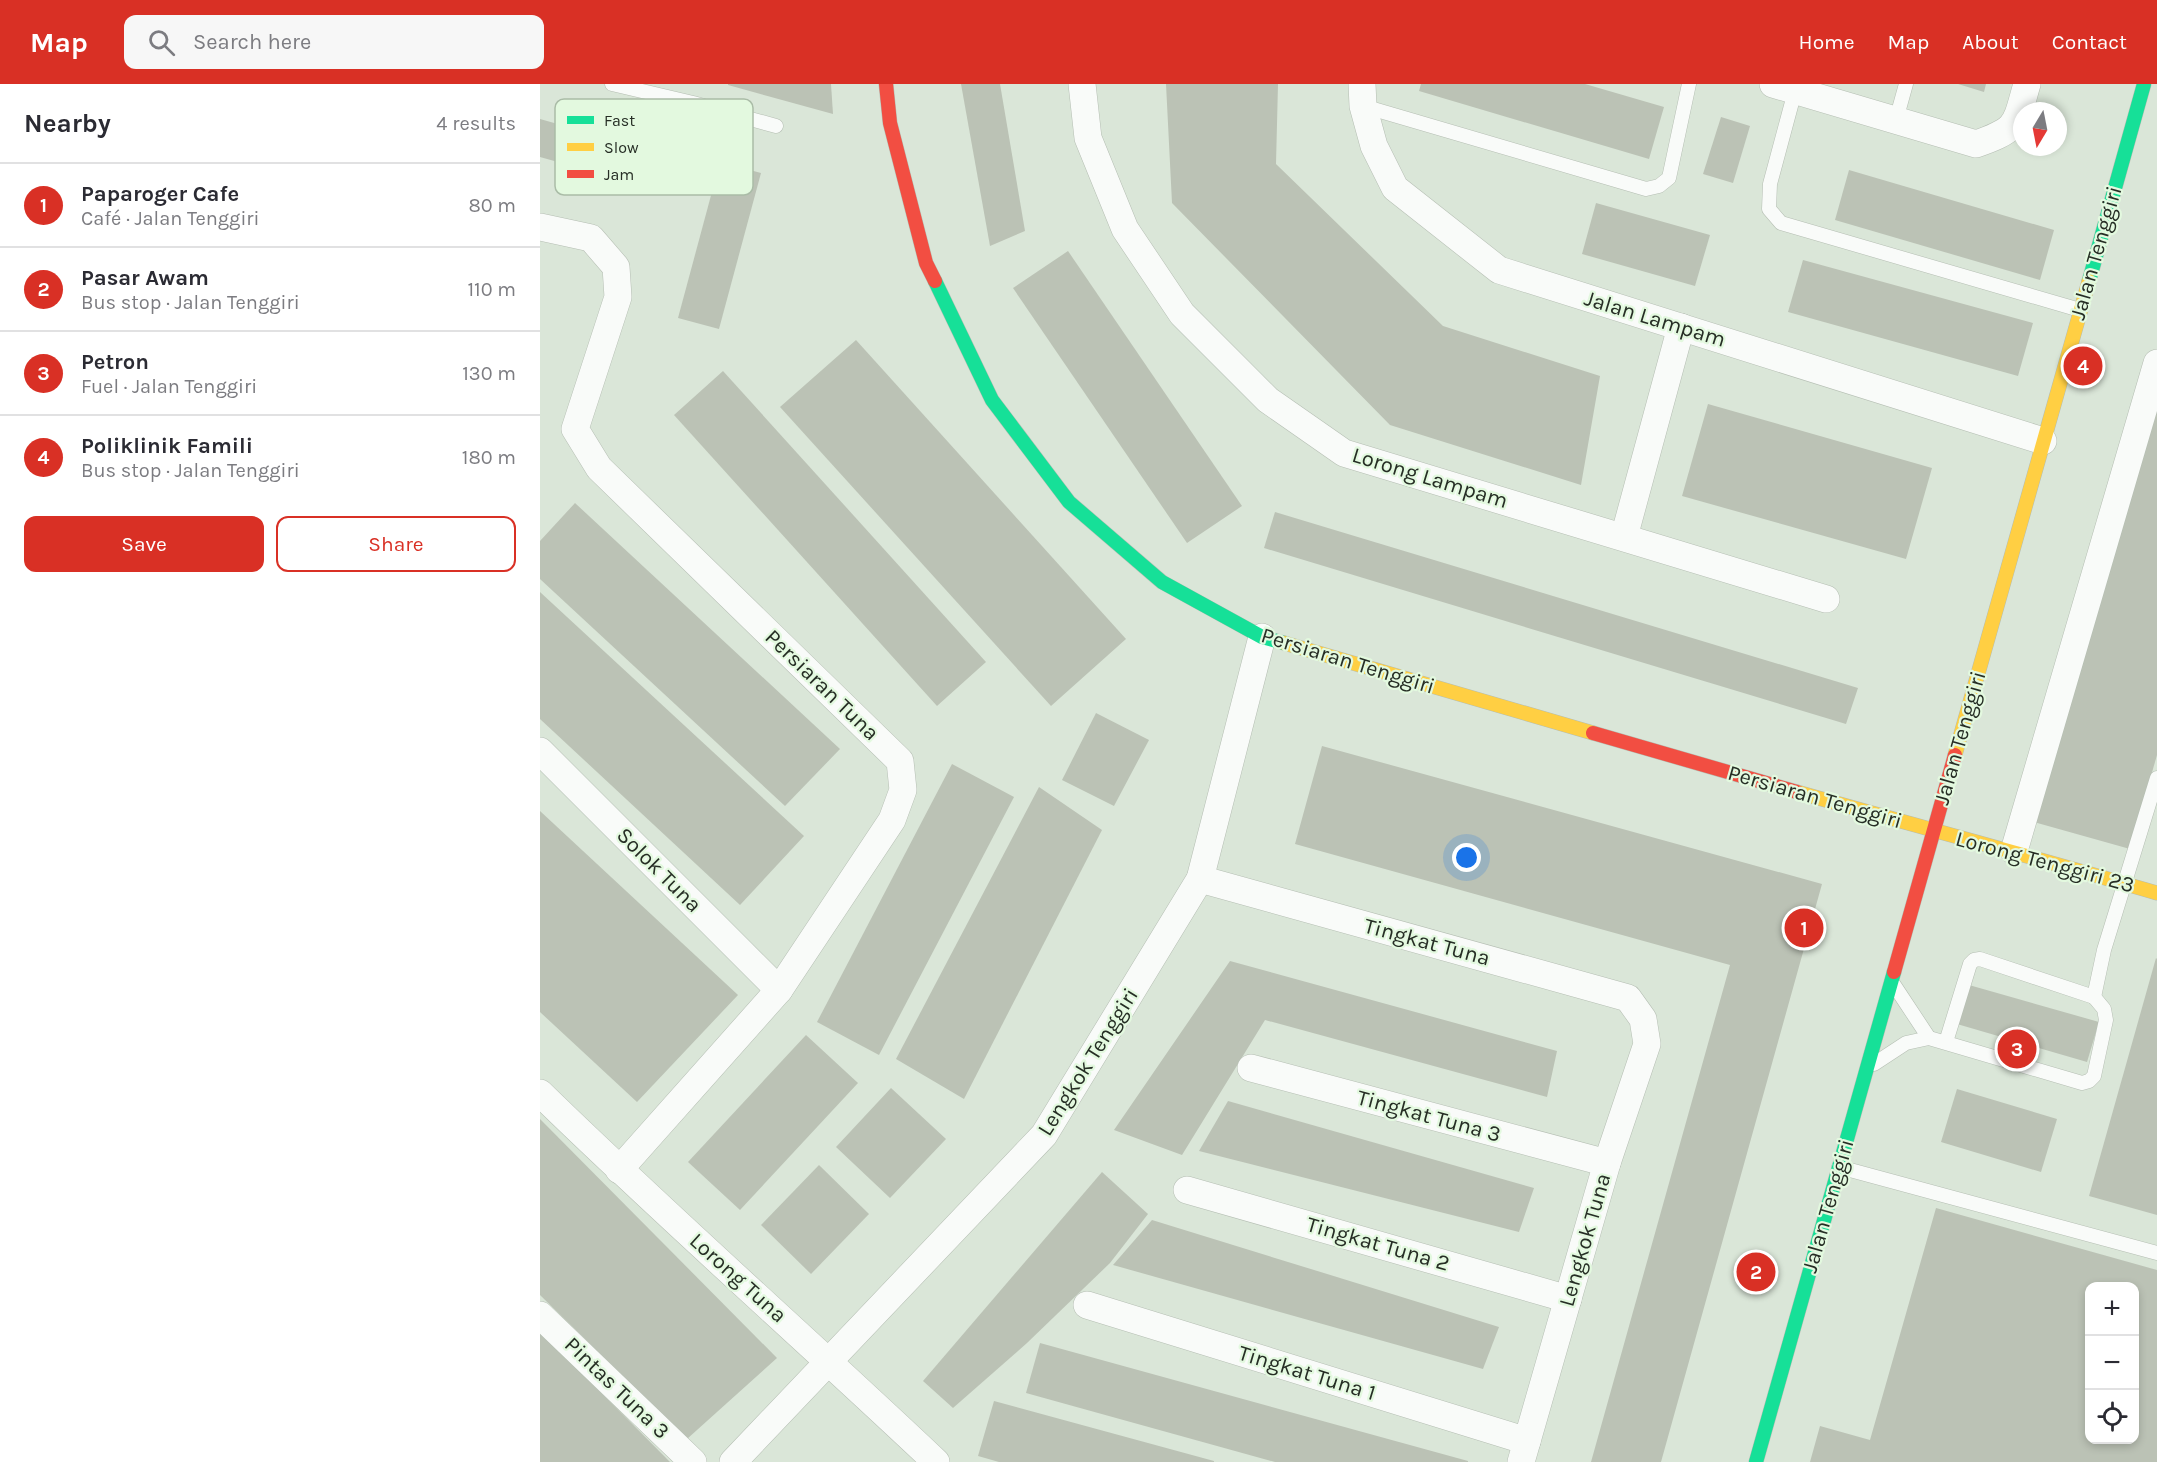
<!DOCTYPE html>
<html lang="en">
<head>
<meta charset="utf-8">
<style>
  :root { --surface:#fff; --page:#f7f7f7; --text:#2b2b33; --muted:#7c7c81; --line:#e1e1e2; --accent:#d93025 }
  body { margin:0; font-family:Karla,sans-serif; background:var(--page); color:var(--text) }
  .controls { position:absolute; right:18px; bottom:18px; display:grid; overflow:hidden; border-radius:12px; box-shadow:0 3px 9px #0003 }
  .controls button { width:54px; height:54px; display:grid; place-items:center; padding:0; border:0; border-bottom:2px solid var(--line); background:var(--surface); color:var(--text); font:30px sans-serif }
  .compass { position:absolute; left:1473px; top:18px; width:54px; height:54px; border-radius:50%; background:var(--surface); box-shadow:0 3px 9px #0003; rotate:190deg }
  .you { position:absolute; left:927px; top:774px; width:21px; height:21px; margin:-15px; border:4px solid #fff; border-radius:50%; background:#1a73e8; box-shadow:0 0 0 9px #1a73e833 }
  .badge { display:grid; place-items:center; width:39px; height:39px; border-radius:50%; background:var(--accent); color:#fff; font-size:20px; font-weight:700 }
  .pin { position:absolute; translate:-50% -50%; border:3px solid #fff; box-shadow:0 2px 6px #0006 }
  .list { margin:0; padding:0; list-style:none }
  h2 { display:flex; justify-content:space-between; align-items:center; height:78px; margin:0; padding:0 24px; font-size:26px }
  h2 small { font-size:20px; font-weight:400; color:var(--muted) }
  .list li { display:grid; grid-template-columns:39px 1fr auto; gap:18px; align-items:center; box-sizing:border-box; height:84px; padding:0 24px; border-top:2px solid var(--line) }
  .list b { display:block; font-size:22px; white-space:nowrap }
  .list p { margin:0; font-size:20px; white-space:nowrap; color:var(--muted) }
  .list em { font-size:20px; font-style:normal; color:var(--muted) }
  .actions { display:flex; gap:12px; padding:18px 24px }
  .actions a { flex:1; padding:14px 0; border:2px solid var(--accent); border-radius:12px; text-align:center; font-size:21px; color:var(--accent) }
  .actions .main { background:var(--accent); color:#fff }
  .icon { flex:none; width:33px; height:33px; fill:none; stroke:currentColor; stroke-width:2; stroke-linecap:round; stroke-linejoin:round }
  .map { position:relative; flex:none; width:1617px; height:1378px; overflow:hidden }
  header { display:flex; align-items:center; gap:36px; box-sizing:border-box; height:84px; padding:0 30px; background:var(--accent); color:#fff }
  header strong { font-size:28px }
  nav { display:flex; gap:33px; margin-inline-start:auto; font-size:21px }
  .search { width:420px; height:54px; background:var(--page); display:flex; align-items:center; gap:15px; box-sizing:border-box; padding:0 21px; border-radius:12px; color:var(--muted); font-size:22px }
  main { display:flex }
  aside { flex:1; background:var(--surface) }
  .map>svg:first-child { display:block }
</style>
</head>
<body>
<header>
<strong>Map</strong>
<div class="search"><svg class="icon" aria-label="search" viewBox="0 0 24 24"><circle cx="10" cy="10" r="6"/><path d="M15 15l6 6"/></svg>Search here</div>
<nav><a>Home</a><a>Map</a><a>About</a><a>Contact</a></nav>
</header>
<main>
<aside>
<h2>Nearby<small>4 results</small></h2>
<ul class="list">
<li><span class="badge">1</span><div><b>Paparoger Cafe</b><p>Café · Jalan Tenggiri</p></div><em>80 m</em></li>
<li><span class="badge">2</span><div><b>Pasar Awam</b><p>Bus stop · Jalan Tenggiri</p></div><em>110 m</em></li>
<li><span class="badge">3</span><div><b>Petron</b><p>Fuel · Jalan Tenggiri</p></div><em>130 m</em></li>
<li><span class="badge">4</span><div><b>Poliklinik Famili</b><p>Bus stop · Jalan Tenggiri</p></div><em>180 m</em></li>
</ul>
<div class="actions"><a class="main">Save</a><a>Share</a></div>
</aside>
<div class="map">
<svg width="1617" height="1378" viewBox="0 0 1617 1378">
  <rect width="100%" height="100%" fill="#dae6d8"/>
  <g fill="#bbc2b5" fill-rule="evenodd">
    <path d="M 188,0 L 291,0 L 293,30 L 188,1 Z"/>
    <path d="M 421,0 L 460,0 L 485,147 L 450,162 Z"/>
    <path d="M 626,0 L 738,0 L 736,80 L 903,242 L 1060,292 L 1041,401 L 850,341 L 632,119 Z"/>
    <path d="M 881,0 L 1045,0 L 1124,23 L 1109,75 L 879,7 Z"/>
    <path d="M 1418,0 L 1446,0 L 1444,8 Z"/>
    <path d="M 1181,33 L 1210,42 L 1193,99 L 1163,90 Z"/>
    <path d="M 0,35 L 138,74 L 128,109 L 0,73 Z"/>
    <path d="M 180,78 L 221,89 L 179,245 L 138,234 Z"/>
    <path d="M 1309,86 L 1514,146 L 1500,196 L 1295,136 Z"/>
    <path d="M 1056,119 L 1170,151 L 1155,202 L 1042,170 Z"/>
    <path d="M 528,167 L 702,422 L 647,459 L 473,204 Z"/>
    <path d="M 1263,176 L 1493,239 L 1478,292 L 1248,228 Z"/>
    <path d="M 316,256 L 586,555 L 511,622 L 240,323 Z"/>
    <path d="M 183,287 L 446,578 L 397,622 L 134,331 Z"/>
    <path d="M 1617,300 L 1617,671 L 1590,765 L 1490,737 Z"/>
    <path d="M 1168,320 L 1392,384 L 1366,475 L 1142,412 Z"/>
    <path d="M 35,419 L 300,665 L 245,722 L 0,495 L 0,457 Z"/>
    <path d="M 735,428 L 1318,604 L 1306,640 L 724,464 Z"/>
    <path d="M 0,508 L 264,752 L 200,821 L 0,635 Z"/>
    <path d="M 556,629 L 609,656 L 574,722 L 522,696 Z"/>
    <path d="M 782,662 L 1282,800 L 1121,1378 L 1051,1378 L 1190,881 L 755,760 Z"/>
    <path d="M 412,680 L 474,713 L 339,971 L 277,938 Z"/>
    <path d="M 499,703 L 562,746 L 424,1015 L 356,975 Z"/>
    <path d="M 0,727 L 198,911 L 97,1018 L 0,928 Z"/>
    <path d="M 1616,874 L 1617,875 L 1617,1131 L 1549,1112 Z"/>
    <path d="M 690,877 L 1017,967 L 1007,1013 L 725,936 L 642,1071 L 574,1046 Z"/>
    <path d="M 1429,901 L 1559,938 L 1547,978 L 1417,940 Z"/>
    <path d="M 266,951 L 318,999 L 200,1126 L 148,1078 Z"/>
    <path d="M 351,1004 L 406,1055 L 350,1114 L 296,1063 Z"/>
    <path d="M 1417,1005 L 1517,1035 L 1501,1088 L 1401,1058 Z"/>
    <path d="M 688,1017 L 994,1104 L 979,1148 L 659,1067 Z"/>
    <path d="M 0,1035 L 237,1274 L 147,1355 L 0,1211 Z"/>
    <path d="M 279,1081 L 329,1130 L 271,1190 L 221,1141 Z"/>
    <path d="M 562,1088 L 608,1130 L 570,1179 L 487,1259 L 413,1324 L 383,1297 Z"/>
    <path d="M 1396,1124 L 1617,1186 L 1617,1378 L 1270,1378 L 1280,1342 L 1330,1356 ZM 1550,1202 L 1594,1202 L 1594,1356 L 1550,1356 Z"/>
    <path d="M 612,1136 L 959,1243 L 943,1285 L 573,1181 Z"/>
    <path d="M 0,1247 L 130,1378 L 0,1378 Z"/>
    <path d="M 500,1259 L 928,1377 L 928,1378 L 735,1378 L 486,1309 Z"/>
    <path d="M 454,1317 L 674,1377 L 674,1378 L 459,1378 L 438,1372 Z"/>
  </g>
  <g fill="none" stroke-linecap="round" stroke-linejoin="round">
    <g stroke="#b5beb3" stroke-width="15">
      <g id="lane">
        <path d="M 72,0 L 153,19 L 236,42"/>
        <path d="M 1255,7 L 1230,100 L 1229,125 L 1241,139 L 1540,226"/>
        <path d="M 823,22 L 1106,105 L 1119,102 L 1129,94 L 1149,0"/>
        <path d="M 1356,36 L 1366,0"/>
        <path d="M 1354,901 L 1389,954"/>
        <path d="M 1406,958 L 1430,880 L 1434,876 L 1440,875 L 1554,913 L 1564,866 L 1617,694"/>
        <path d="M 1334,980 L 1366,959 L 1389,954 L 1542,999 L 1549,997 L 1554,992 L 1566,936 L 1564,925 L 1554,913"/>
        <path d="M 1299,1083 L 1617,1169"/>
      </g>
    </g>
    <g stroke="#b5beb3" stroke-width="28">
      <g id="street">
        <path d="M 542,0 L 548,54 L 585,145 L 642,230 L 728,316 L 804,369 L 1286,515"/>
        <path d="M 822,0 L 823,22 L 834,62 L 855,104 L 959,186 L 1503,357"/>
        <path d="M 1233,0 L 1436,60 C 1479,45 1475,41 1487,0"/>
        <path d="M 0,143 L 51,154 L 76,183 L 78,213 L 35,345 L 59,384 L 360,677 L 363,706 L 352,736 L 239,906 L 79,1086"/>
        <path d="M 1084,453 L 1141,243"/>
        <path d="M 0,667 L 239,906"/>
        <path d="M 1474,767 L 1617,279"/>
        <path d="M 660,795 L 1088,914 L 1103,935 L 1107,960 L 1067,1079 L 981,1378"/>
        <path d="M 711,984 L 1067,1079"/>
        <path d="M 0,1009 C 129,1135 265,1254 396,1378"/>
        <path d="M 647,1106 L 1028,1215"/>
        <path d="M 547,1221 L 987,1357"/>
        <path d="M 0,1231 L 153,1378"/>
        <path d="M 193,1378 L 504,1051 L 660,795 L 722,553"/>
      </g>
    </g>
    <g stroke="#b5beb3" stroke-width="15">
      <g id="fast">
        <path d="M 395,197 L 452,316 L 529,418 L 622,498 L 722,553 L 744,559"/>
        <path d="M 1549,197 L 1604,0"/>
        <path d="M 1216,1378 L 1354,888"/>
      </g>
    </g>
    <g stroke="#b5beb3" stroke-width="15">
      <g id="slow">
        <path d="M 744,559 L 1053,649"/>
        <path d="M 1415,671 L 1549,197"/>
        <path d="M 1257,708 C 1377,742 1497,774 1617,809"/>
      </g>
    </g>
    <g stroke="#b5beb3" stroke-width="15">
      <g id="jam">
        <path d="M 346,0 L 350,39 L 386,179 L 395,197"/>
        <path d="M 1053,649 L 1257,708"/>
        <path d="M 1354,888 L 1415,671"/>
      </g>
    </g>
    <use href="#lane" stroke="#f9fbf9" stroke-width="14"/>
    <use href="#street" stroke="#f9fbf9" stroke-width="27"/>
    <use href="#fast" stroke="#16e098" stroke-width="14"/>
    <use href="#slow" stroke="#ffcf43" stroke-width="14"/>
    <use href="#jam" stroke="#f24e42" stroke-width="14"/>
  </g>
  <g text-anchor="middle" dominant-baseline="central" stroke-width="4.5" stroke-linejoin="round" paint-order="stroke">
    <g font-size="22" fill="#262e25" stroke="#e3f9df">
      <text transform="translate(1556 169) rotate(-74)">Jalan Tenggiri</text>
      <text transform="translate(1115 235) rotate(17)">Jalan Lampam</text>
      <text transform="translate(890 394) rotate(17)">Lorong Lampam</text>
      <text transform="translate(808 577) rotate(17)">Persiaran Tenggiri</text>
      <text transform="translate(282 601) rotate(44)">Persiaran Tuna</text>
      <text transform="translate(1420 654) rotate(-74)">Jalan Tenggiri</text>
      <text transform="translate(1275 713) rotate(16)">Persiaran Tenggiri</text>
      <text transform="translate(1505 778) rotate(15)">Lorong Tenggiri 23</text>
      <text transform="translate(119 786) rotate(45)">Solok Tuna</text>
      <text transform="translate(887 858) rotate(15)">Tingkat Tuna</text>
      <text transform="translate(548 978) rotate(-58)">Lengkok Tenggiri</text>
      <text transform="translate(889 1032) rotate(15)">Tingkat Tuna 3</text>
      <text transform="translate(1288 1122) rotate(-74)">Jalan Tenggiri</text>
      <text transform="translate(1045 1156) rotate(-74)">Lengkok Tuna</text>
      <text transform="translate(838 1160) rotate(16)">Tingkat Tuna 2</text>
      <text transform="translate(198 1194) rotate(42)">Lorong Tuna</text>
      <text transform="translate(767 1289) rotate(17)">Tingkat Tuna 1</text>
      <text transform="translate(77 1304) rotate(44)">Pintas Tuna 3</text>
    </g>
  </g>
  <rect x="15" y="15" width="198" height="96" rx="9" fill="#e3f9df" stroke="#aabca7" stroke-width="1.5"/>
  <rect x="27" y="32" width="27" height="8" fill="#16e098"/>
  <rect x="27" y="59" width="27" height="8" fill="#ffcf43"/>
  <rect x="27" y="86" width="27" height="8" fill="#f24e42"/>
  <g font-size="16" fill="#262e25">
    <text x="64" y="42">Fast</text>
    <text x="64" y="69">Slow</text>
    <text x="64" y="96">Jam</text>
  </g>
</svg>
<div class="controls">
<button>+</button>
<button>−</button>
<button><svg class="icon" aria-label="locate" viewBox="0 0 24 24"><circle cx="12" cy="12" r="6"/><path d="M12 2v4M12 18v4M2 12h4M18 12h4"/></svg></button>
</div>
<svg class="compass" viewBox="-18 -18 36 36"><path d="M0-13l5 13h-10z" fill="#e53935"/><path d="M0 13l5-13h-10z" fill="#7c7c81"/></svg>
<div class="you"></div>
<div class="pin badge" style="left:1264px;top:844px">1</div>
<div class="pin badge" style="left:1216px;top:1188px">2</div>
<div class="pin badge" style="left:1477px;top:965px">3</div>
<div class="pin badge" style="left:1543px;top:282px">4</div>
</div>
</main>
</body>
</html>
